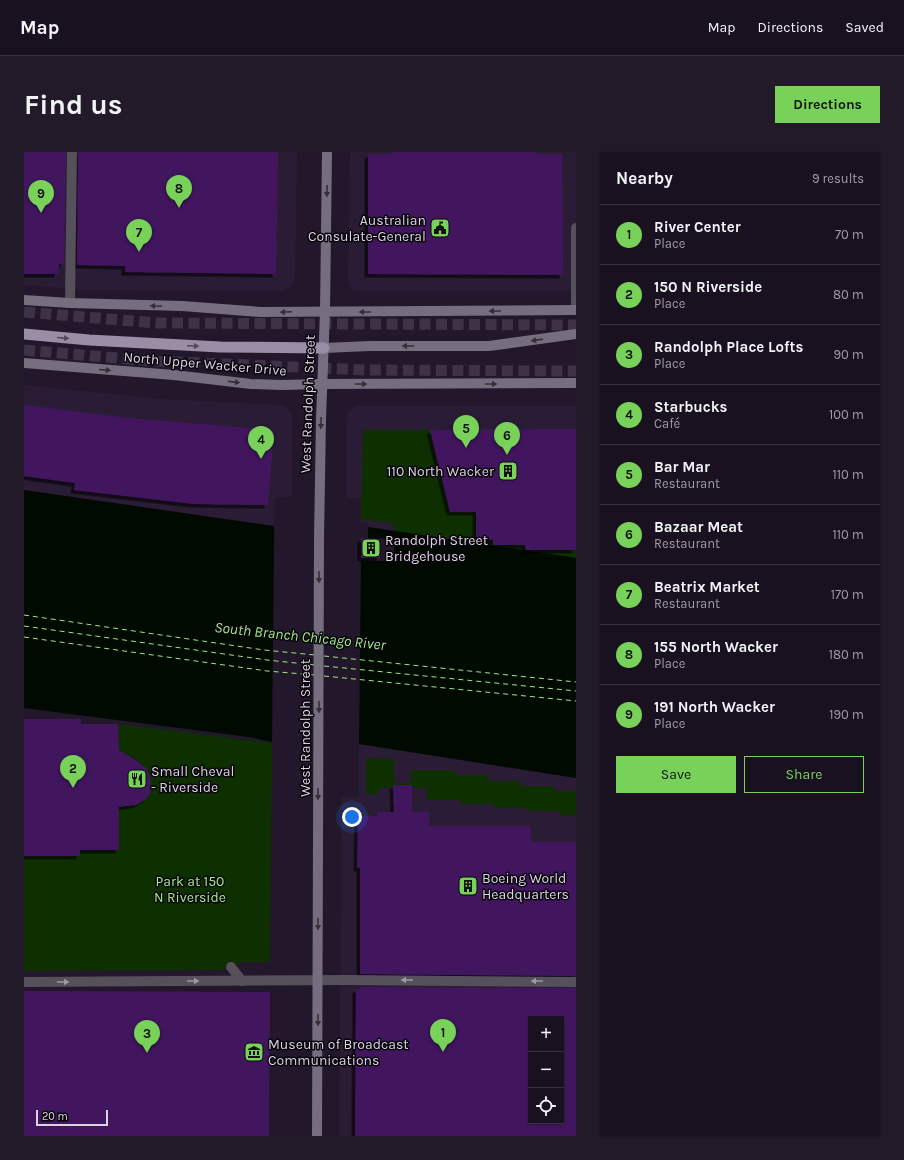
<!DOCTYPE html>
<html lang="en">
<head>
<meta charset="utf-8">
<style>
  :root { --surface:#1a1120; --page:#231a29; --text:#f1f3f6; --muted:#9f9da5; --line:#38313e; --accent:#78d259 }
  body { margin:0; font-family:Karla,sans-serif; background:var(--page); color:var(--text) }
  .controls { position:absolute; right:12px; bottom:12px; display:grid; overflow:hidden; border-radius:0px; box-shadow:0 1px 3px #0004 }
  .controls button { width:36px; height:36px; display:grid; place-items:center; padding:0; border:0; border-bottom:1px solid var(--line); background:var(--surface); color:var(--text); font:20px sans-serif }
  .scale { position:absolute; left:12px; bottom:10px; width:72px; box-sizing:border-box; padding-left:4px; border:2px solid #dad3e0; border-top:0; font-size:11px; line-height:14px; white-space:nowrap; color:#dad3e0; -webkit-text-stroke:3px #09050d; paint-order:stroke }
  .you { position:absolute; left:328px; top:665px; width:14px; height:14px; margin:-10px; border:3px solid #fff; border-radius:50%; background:#1a73e8; box-shadow:0 0 0 6px #1a73e833 }
  .badge { display:grid; place-items:center; width:26px; height:26px; border-radius:50%; background:var(--accent); color:#111; font-size:13px; font-weight:700 }
  .pin { position:absolute; translate:-50% -33px; filter:drop-shadow(0 1px 2px #0008) }
  .pin::after { content:''; position:absolute; top:21px; width:14px; height:12px; background:inherit; clip-path:polygon(0 0,100% 0,50% 100%) }
  .list { margin:0; padding:0; list-style:none }
  h2 { display:flex; justify-content:space-between; align-items:center; height:52px; margin:0; padding:0 16px; font-size:17px }
  h2 small { font-size:13px; font-weight:400; color:var(--muted) }
  .list li { display:grid; grid-template-columns:26px 1fr auto; gap:12px; align-items:center; box-sizing:border-box; height:60px; padding:0 16px; border-top:1px solid var(--line) }
  .list b { display:block; font-size:15px; white-space:nowrap }
  .list p { margin:0; font-size:13px; white-space:nowrap; color:var(--muted) }
  .list em { font-size:13px; font-style:normal; color:var(--muted) }
  .actions { display:flex; gap:8px; padding:12px 16px }
  .actions a { flex:1; padding:9px 0; border:1px solid var(--accent); border-radius:0px; text-align:center; font-size:14px; color:var(--accent) }
  .actions .main { background:var(--accent); color:#111 }
  .icon { flex:none; width:22px; height:22px; fill:none; stroke:currentColor; stroke-width:2; stroke-linecap:round; stroke-linejoin:round }
  .map { position:relative; flex:none; width:552px; height:984px; overflow:hidden; border-radius:0px }
  header { display:flex; align-items:center; gap:24px; box-sizing:border-box; height:56px; padding:0 20px; background:var(--surface); border-bottom:1px solid var(--line) }
  header strong { font-size:19px }
  nav { display:flex; gap:22px; margin-inline-start:auto; font-size:14px }
  .intro { display:flex; align-items:center; justify-content:space-between; box-sizing:border-box; height:96px; padding:0 24px }
  h1 { margin:0; font-size:28px }
  .button { padding:10px 18px; border-radius:0px; background:var(--accent); color:#111; font-size:14px; font-weight:700 }
  main { display:flex; gap:24px; padding:0 24px }
  aside { flex:1; background:var(--surface); border-radius:0px; box-shadow:0 1px 3px #0004 }
  .map>svg:first-child { display:block }
</style>
</head>
<body>
<header>
<strong>Map</strong>
<nav><a>Map</a><a>Directions</a><a>Saved</a></nav>
</header>
<div class="intro"><h1>Find us</h1><a class="button">Directions</a></div>
<main>
<div class="map">
<svg width="552" height="984" viewBox="0 0 552 984">
  <defs>
    <filter id="shadow"><feDropShadow dx="-3.5" dy="3.5" stdDeviation="0" flood-color="#0009"/></filter>
  </defs>
  <rect width="100%" height="100%" fill="#22172b"/>
  <g fill="#2b1c36" fill-rule="evenodd">
    <path d="M 0,0 L 273,0 L 271,128 L 266,136 L 259,139 L 60,138 L 0,133 Z"/>
    <path d="M 326,0 L 552,0 L 552,139 L 335,139 L 327,137 L 324,128 Z"/>
    <path d="M 0,233 L 138,247 L 258,253 L 266,259 L 268,266 L 268,345 L 251,345 L 250,374 L 0,338 Z"/>
    <path d="M 332,254 L 552,254 L 552,406 L 344,375 L 344,371 L 337,371 L 337,346 L 322,346 L 322,267 L 325,258 Z"/>
    <path d="M 335,592 L 552,626 L 552,984 L 315,984 L 318,645 L 335,645 ZM 507,867 L 537,867 L 537,969 L 507,969 Z"/>
  </g>
  <g fill="#0e3001">
    <path d="M 339,278 L 406,278 L 426,360 L 452,360 L 552,371 L 552,406 L 372,379 L 367,371 L 337,367 Z"/>
    <path d="M 94,572 L 248,591 L 246,810 L 219,810 L 196,818 L 0,819 L 0,704 L 54,704 L 56,703 L 56,698 L 95,698 L 95,655 C 109,655 127,650 127,633 C 127,628 126,623 123,618 C 116,608 105,603 95,598 Z"/>
    <path d="M 342,606 L 370,607 L 370,631 L 387,631 L 387,618 L 431,618 L 431,623 L 464,623 L 465,629 L 497,629 L 497,634 L 530,634 L 530,639 L 552,639 L 552,663 L 536,663 L 536,659 L 503,659 L 503,656 L 470,656 L 469,652 L 436,652 L 436,648 L 403,648 L 403,636 L 355,636 L 354,642 L 342,642 Z"/>
  </g>
  <path fill="#000a00" d="M 0,338 L 250,374 L 251,409 L 370,409 L 370,387 L 344,386 L 344,375 L 552,406 L 552,626 L 335,592 L 335,591 L 248,590 L 225,585 L 0,556 Z"/>
  <path fill="#22172b" d="M 250,385 L 252,385 L 252,407 L 337,407 L 335,594 L 333,592 L 248,592 Z"/>
  <g fill="none" stroke-linecap="round" stroke-linejoin="round">
    <g stroke="#9dea84" stroke-width="1" stroke-dasharray="5 4" stroke-linecap="butt">
      <path d="M 0,463 L 240,498 L 291,503"/>
      <path d="M 0,474 L 243,508 L 291,513"/>
      <path d="M 0,485 L 243,519 L 291,523"/>
      <path d="M 300,504 L 552,530"/>
      <path d="M 300,514 L 552,539"/>
      <path d="M 300,524 L 552,549"/>
    </g>
  </g>
  <g fill="#43175f" fill-rule="evenodd" filter="url(#shadow)">
    <path d="M 0,0 L 42,0 L 40,112 L 35,112 L 34,122 L 0,122 Z"/>
    <path d="M 54,0 L 254,0 L 252,122 L 101,120 L 101,114 L 53,113 Z"/>
    <path d="M 368,0 L 513,0 L 513,2 L 538,2 L 539,123 L 344,122 L 344,2 L 368,2 Z"/>
    <path d="M 0,253 L 104,266 L 250,278 L 244,353 L 170,352 L 50,338 L 51,331 L 0,324 Z"/>
    <path d="M 552,277 L 552,398 L 502,398 L 501,393 L 469,393 L 469,388 L 452,387 L 452,360 L 426,360 L 406,278 Z"/>
    <path d="M 337,386 L 356,387 L 356,406 L 337,406 Z"/>
    <path d="M 0,567 L 57,567 L 57,572 L 94,572 L 95,598 L 116,611 L 123,618 L 126,624 L 127,630 L 126,642 L 122,647 L 112,653 L 95,655 L 95,698 L 56,698 L 56,704 L 0,704 Z"/>
    <path d="M 369,633 L 388,633 L 388,660 L 405,660 L 405,674 L 506,674 L 507,690 L 552,690 L 552,824 L 336,822 L 336,716 L 333,716 L 334,664 L 353,664 L 353,660 L 370,660 Z"/>
    <path d="M 336,835 L 552,836 L 552,984 L 331,984 L 332,837 L 336,837 ZM 507,867 L 537,867 L 537,969 L 507,969 Z"/>
    <path d="M 0,839 L 246,840 L 245,984 L 0,984 Z"/>
  </g>
  <g fill="none" stroke-linecap="round" stroke-linejoin="round">
    <g stroke="#3e3346" stroke-width="11" stroke-dasharray="11 5.5" stroke-linecap="butt">
      <path d="M 0,160 L 133,171 L 552,173"/>
      <path d="M 0,198 L 128,209 L 343,218 L 552,219"/>
    </g>
    <g stroke="#56505b" stroke-width="10">
      <path d="M 46,151 L 48,0"/>
      <path d="M 552,158 L 552,76"/>
      <path d="M 207,815 L 218,829"/>
      <path d="M 0,830 L 325,828 L 552,830"/>
    </g>
    <g stroke="#766d7e" stroke-width="10">
      <path d="M 0,148 L 46,151 L 158,154 L 237,160 L 552,158"/>
      <path d="M 300,196 L 346,194 L 465,194 L 552,182"/>
      <path d="M 0,211 L 150,223 L 227,232 L 258,233 L 298,232 L 552,231"/>
      <path d="M 293,984 L 295,386 L 297,267 L 301,159 L 303,0"/>
    </g>
    <path stroke="#9a8ea6" stroke-width="11" d="M 0,182 L 65,188 L 196,195 L 300,196"/>
  </g>
  <defs><path id="oneway-solid" d="M-6-.8H1V-3.2L6.5 0L1 3.2V.8H-6Z"/></defs>
  <g fill="#352f3a">
    <use href="#oneway-solid" transform="translate(303 39) rotate(91)"/>
    <use href="#oneway-solid" transform="translate(132 154) rotate(-178)"/>
    <use href="#oneway-solid" transform="translate(471 159) rotate(180)"/>
    <use href="#oneway-solid" transform="translate(262 160) rotate(178)"/>
    <use href="#oneway-solid" transform="translate(341 160) rotate(180)"/>
    <use href="#oneway-solid" transform="translate(513 188) rotate(172)"/>
    <use href="#oneway-solid" transform="translate(384 194) rotate(-180)"/>
    <use href="#oneway-solid" transform="translate(81 218) rotate(5)"/>
    <use href="#oneway-solid" transform="translate(210 230) rotate(6)"/>
    <use href="#oneway-solid" transform="translate(337 232)"/>
    <use href="#oneway-solid" transform="translate(467 232)"/>
    <use href="#oneway-solid" transform="translate(297 271) rotate(91)"/>
    <use href="#oneway-solid" transform="translate(295 425) rotate(90)"/>
    <use href="#oneway-solid" transform="translate(295 555) rotate(90)"/>
    <use href="#oneway-solid" transform="translate(294 642) rotate(90)"/>
    <use href="#oneway-solid" transform="translate(294 772) rotate(90)"/>
    <use href="#oneway-solid" transform="translate(294 868) rotate(90)"/>
  </g>
  <g fill="#524a5a">
    <use href="#oneway-solid" transform="translate(39 186) rotate(5)"/>
    <use href="#oneway-solid" transform="translate(169 194) rotate(3)"/>
  </g>
  <g fill="#9f98a4">
    <use href="#oneway-solid" transform="translate(383 828) rotate(-180)"/>
    <use href="#oneway-solid" transform="translate(169 829)"/>
    <use href="#oneway-solid" transform="translate(513 829) rotate(-180)"/>
    <use href="#oneway-solid" transform="translate(39 830)"/>
  </g>
  <defs>
    <g id="civic-square" transform="scale(1)"><rect x="-9" y="-9" width="18" height="18" rx="4" fill="#78d259" stroke="#09050d"/><path d="M-.6-6.5H3V-4.5H.6V-3L4-1V1h2V6H-6V1h2V-1L-.6-3ZM-1.2 2.5V6h2.4V2.5Z" fill="#111"/></g>
    <g id="building-square" transform="scale(1)"><rect x="-9" y="-9" width="18" height="18" rx="4" fill="#78d259" stroke="#09050d"/><path d="M-4-6H4V6H1V3H-1V6H-4ZM-2.5-4.3h1.7v1.8h-1.7ZM.8-4.3h1.7v1.8H.8ZM-2.5-1h1.7V.8h-1.7ZM.8-1h1.7V.8H.8Z" fill="#111"/></g>
    <g id="restaurant-square" transform="scale(1)"><rect x="-9" y="-9" width="18" height="18" rx="4" fill="#78d259" stroke="#09050d"/><path d="M-5-6h1v4h1v-4h1v4h1v-4h1v5L-1.5 .5V6h-2V.5L-5-1ZM5-6V6H3V1.5H1.5Q1.5-4 5-6Z" fill="#111"/></g>
    <g id="museum-square" transform="scale(1)"><rect x="-9" y="-9" width="18" height="18" rx="4" fill="#78d259" stroke="#09050d"/><path d="M0-6L6-3V-2H-6V-3ZM-5-1h2V3h-2ZM-1-1h2V3h-2ZM3-1h2V3H3ZM-6 4H6V6H-6Z" fill="#111"/></g>
  </defs>
  <g fill-rule="evenodd">
    <use href="#civic-square" x="416" y="76"/>
    <use href="#building-square" x="484" y="319"/>
    <use href="#building-square" x="347" y="396"/>
    <use href="#restaurant-square" x="113" y="627"/>
    <use href="#building-square" x="444" y="734"/>
    <use href="#museum-square" x="230" y="900"/>
  </g>
  <g text-anchor="middle" dominant-baseline="central" stroke-width="3" stroke-linejoin="round" paint-order="stroke">
    <g font-size="14" fill="#dad3e0" stroke="#09050d" text-anchor="start">
      <text x="402" y="68" text-anchor="end">Australian<tspan x="402" dy="16">Consulate-General</tspan></text>
      <text x="470" y="319" text-anchor="end">110 North Wacker</text>
      <text x="361" y="388">Randolph Street<tspan x="361" dy="16">Bridgehouse</tspan></text>
      <text x="127" y="619">Small Cheval<tspan x="127" dy="16">- Riverside</tspan></text>
      <text x="458" y="726">Boeing World<tspan x="458" dy="16">Headquarters</tspan></text>
      <text x="244" y="892">Museum of Broadcast<tspan x="244" dy="16">Communications</tspan></text>
    </g>
    <g font-size="14" fill="#dad3e0" stroke="#09050d">
      <text transform="translate(181 212) rotate(5)">North Upper Wacker Drive</text>
      <text transform="translate(284 252) rotate(-88)">West Randolph Street</text>
      <text transform="translate(281 576) rotate(-90)">West Randolph Street</text>
    </g>
    <g font-size="14" fill="#a0ec87" stroke="#09050d">
      <text x="166" y="729">Park at 150<tspan x="166" dy="16">N Riverside</tspan></text>
    </g>
    <g font-size="15" font-style="italic" fill="#9dea84" stroke="#09050d">
      <text transform="translate(276 484) rotate(6)">South Branch Chicago River</text>
    </g>
  </g>
</svg>
<div class="controls">
<button>+</button>
<button>−</button>
<button><svg class="icon" aria-label="locate" viewBox="0 0 24 24"><circle cx="12" cy="12" r="6"/><path d="M12 2v4M12 18v4M2 12h4M18 12h4"/></svg></button>
</div>
<div class="scale">20 m</div>
<div class="you"></div>
<div class="pin badge" style="left:419px;top:900px">1</div>
<div class="pin badge" style="left:49px;top:636px">2</div>
<div class="pin badge" style="left:123px;top:901px">3</div>
<div class="pin badge" style="left:237px;top:307px">4</div>
<div class="pin badge" style="left:442px;top:296px">5</div>
<div class="pin badge" style="left:483px;top:303px">6</div>
<div class="pin badge" style="left:115px;top:100px">7</div>
<div class="pin badge" style="left:155px;top:56px">8</div>
<div class="pin badge" style="left:17px;top:61px">9</div>
</div>
<aside>
<h2>Nearby<small>9 results</small></h2>
<ul class="list">
<li><span class="badge">1</span><div><b>River Center</b><p>Place</p></div><em>70 m</em></li>
<li><span class="badge">2</span><div><b>150 N Riverside</b><p>Place</p></div><em>80 m</em></li>
<li><span class="badge">3</span><div><b>Randolph Place Lofts</b><p>Place</p></div><em>90 m</em></li>
<li><span class="badge">4</span><div><b>Starbucks</b><p>Café</p></div><em>100 m</em></li>
<li><span class="badge">5</span><div><b>Bar Mar</b><p>Restaurant</p></div><em>110 m</em></li>
<li><span class="badge">6</span><div><b>Bazaar Meat</b><p>Restaurant</p></div><em>110 m</em></li>
<li><span class="badge">7</span><div><b>Beatrix Market</b><p>Restaurant</p></div><em>170 m</em></li>
<li><span class="badge">8</span><div><b>155 North Wacker</b><p>Place</p></div><em>180 m</em></li>
<li><span class="badge">9</span><div><b>191 North Wacker</b><p>Place</p></div><em>190 m</em></li>
</ul>
<div class="actions"><a class="main">Save</a><a>Share</a></div>
</aside>
</main>
</body>
</html>
